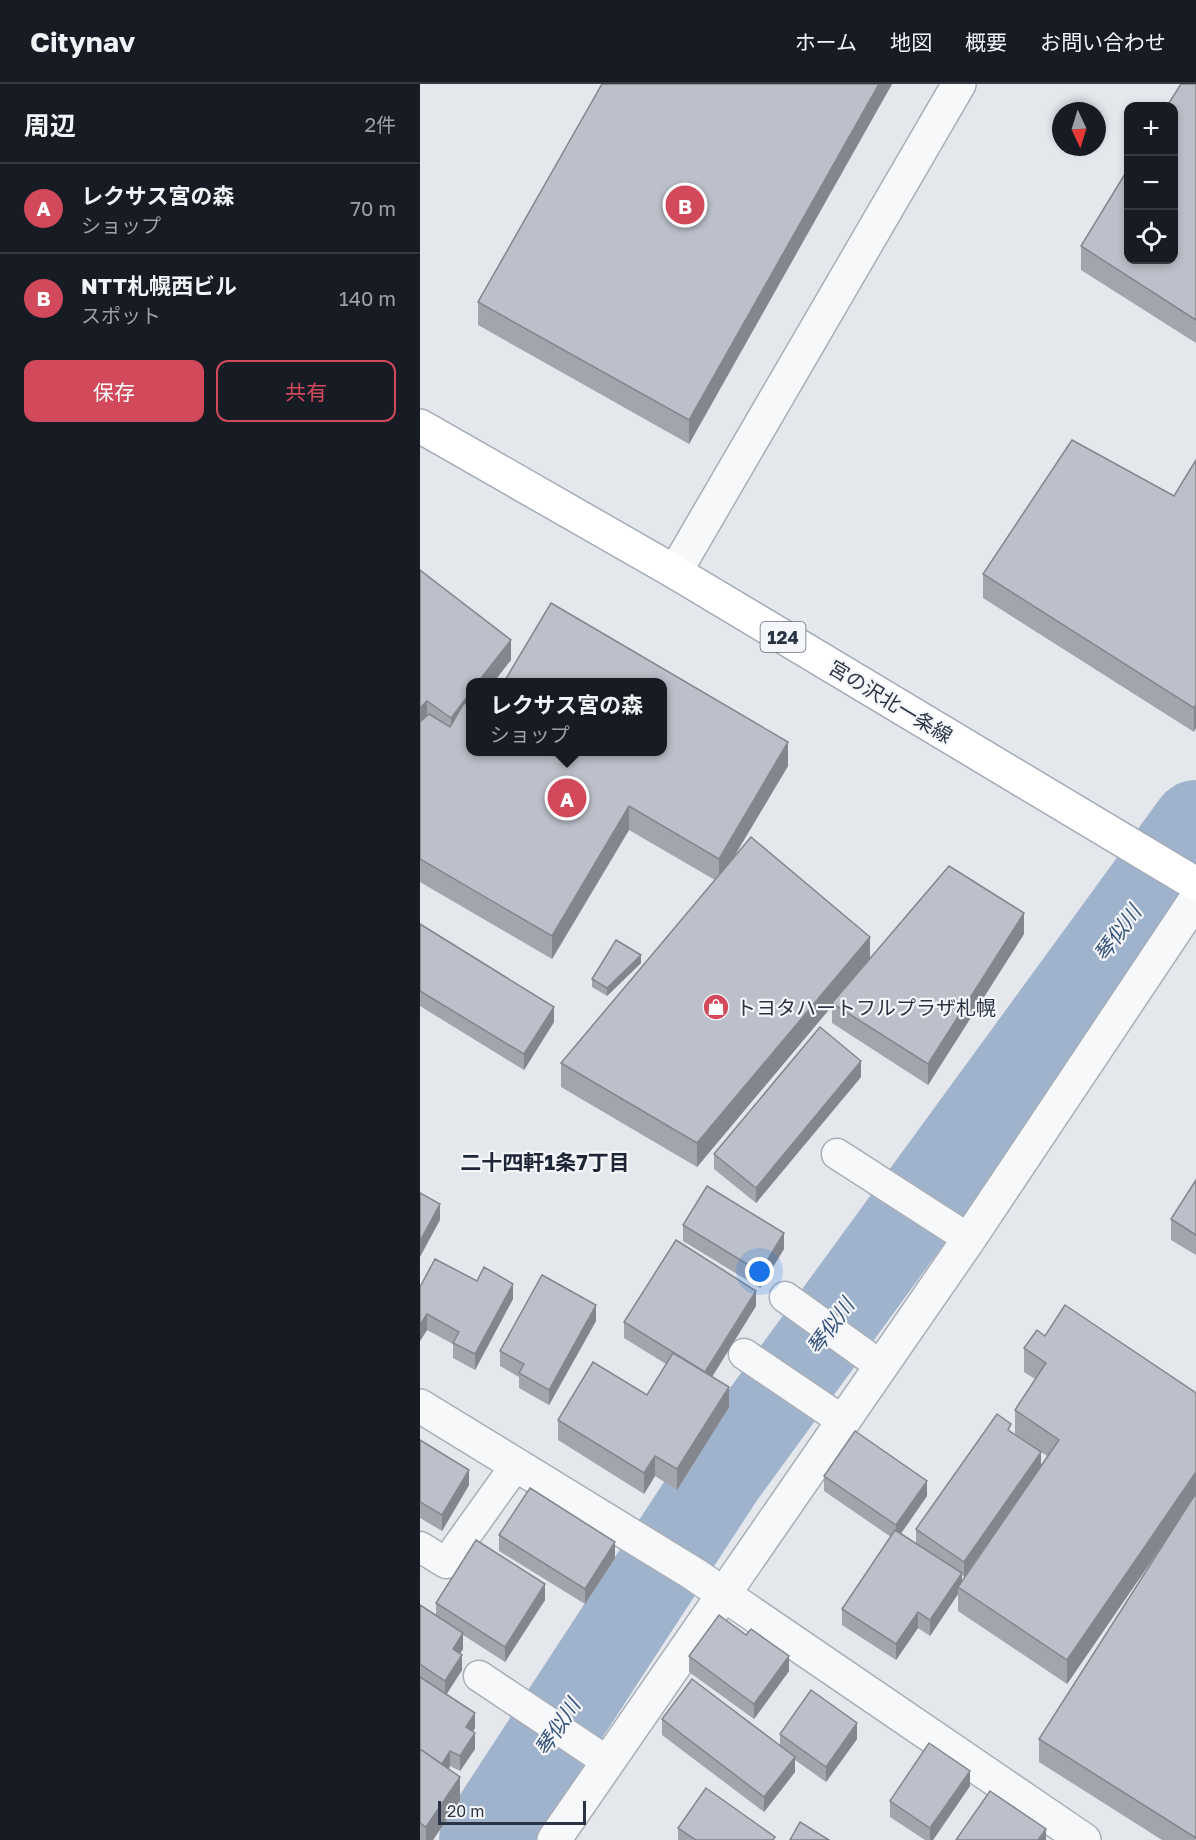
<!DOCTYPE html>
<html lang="ja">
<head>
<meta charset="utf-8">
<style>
  :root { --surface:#171b24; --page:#242831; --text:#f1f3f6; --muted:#9ea1a6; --line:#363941; --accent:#d1495b }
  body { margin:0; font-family:"Golos Text","Noto Sans JP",sans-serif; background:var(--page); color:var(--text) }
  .controls { position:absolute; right:18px; top:18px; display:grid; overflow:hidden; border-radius:12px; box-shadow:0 3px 9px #0003 }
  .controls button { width:54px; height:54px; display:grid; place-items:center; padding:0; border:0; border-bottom:2px solid var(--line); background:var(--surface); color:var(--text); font:30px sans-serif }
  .compass { position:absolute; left:632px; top:18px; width:54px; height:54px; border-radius:50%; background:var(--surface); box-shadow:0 3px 9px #0003; rotate:176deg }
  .scale { position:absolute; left:18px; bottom:15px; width:148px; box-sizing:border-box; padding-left:6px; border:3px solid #2b3445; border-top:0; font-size:16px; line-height:21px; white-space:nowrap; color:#2b3445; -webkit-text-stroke:4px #f4f6f9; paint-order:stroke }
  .you { position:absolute; left:340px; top:1188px; width:21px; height:21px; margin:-15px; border:4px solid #fff; border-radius:50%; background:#1a73e8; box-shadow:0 0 0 9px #1a73e833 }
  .badge { display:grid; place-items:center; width:39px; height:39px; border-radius:50%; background:var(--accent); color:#fff; font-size:20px; font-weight:700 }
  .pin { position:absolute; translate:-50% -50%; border:3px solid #fff; box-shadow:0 2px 6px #0006 }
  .popup { position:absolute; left:46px; top:594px; width:201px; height:78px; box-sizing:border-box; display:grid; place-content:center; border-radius:12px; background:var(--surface); filter:drop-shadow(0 2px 4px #0005); font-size:20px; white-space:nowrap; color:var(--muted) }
  .popup b { font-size:22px; color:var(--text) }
  .popup::after { content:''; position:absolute; left:50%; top:100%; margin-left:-12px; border:12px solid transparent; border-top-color:var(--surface) }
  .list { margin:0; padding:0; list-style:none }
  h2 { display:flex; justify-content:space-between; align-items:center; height:78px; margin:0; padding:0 24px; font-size:26px }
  h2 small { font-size:20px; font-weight:400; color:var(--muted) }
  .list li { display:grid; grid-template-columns:39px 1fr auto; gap:18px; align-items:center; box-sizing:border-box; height:90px; padding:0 24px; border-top:2px solid var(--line) }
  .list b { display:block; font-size:22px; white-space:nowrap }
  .list p { margin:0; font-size:20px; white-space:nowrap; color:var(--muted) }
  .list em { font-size:20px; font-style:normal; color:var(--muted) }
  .actions { display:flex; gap:12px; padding:18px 24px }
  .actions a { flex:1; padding:14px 0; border:2px solid var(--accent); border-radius:12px; text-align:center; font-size:21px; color:var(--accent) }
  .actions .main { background:var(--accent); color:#fff }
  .icon { flex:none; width:33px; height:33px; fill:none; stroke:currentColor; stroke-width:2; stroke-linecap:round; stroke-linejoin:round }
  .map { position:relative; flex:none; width:776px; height:1756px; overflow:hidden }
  header { display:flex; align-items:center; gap:36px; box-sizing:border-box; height:84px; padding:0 30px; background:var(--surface); border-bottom:2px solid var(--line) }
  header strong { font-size:28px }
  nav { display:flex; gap:33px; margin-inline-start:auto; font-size:21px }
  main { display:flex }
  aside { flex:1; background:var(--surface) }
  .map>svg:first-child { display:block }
</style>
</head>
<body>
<header>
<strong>Citynav</strong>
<nav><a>ホーム</a><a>地図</a><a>概要</a><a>お問い合わせ</a></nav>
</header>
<main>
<aside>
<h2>周辺<small>2件</small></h2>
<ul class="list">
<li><span class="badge">A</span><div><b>レクサス宮の森</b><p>ショップ</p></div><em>70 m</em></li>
<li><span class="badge">B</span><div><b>NTT札幌西ビル</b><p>スポット</p></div><em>140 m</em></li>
</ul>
<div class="actions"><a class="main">保存</a><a>共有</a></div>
</aside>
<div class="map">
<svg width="776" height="1756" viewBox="0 0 776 1756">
  <rect width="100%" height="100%" fill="#e4e7ec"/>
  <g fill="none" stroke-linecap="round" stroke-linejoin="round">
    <path stroke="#9fb4cc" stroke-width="88" d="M 63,1756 L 301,1391 L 776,740"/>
    <g stroke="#a9aeb7" stroke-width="33">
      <g id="lane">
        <path d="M 417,1070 L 549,1155"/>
        <path d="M 365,1213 L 461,1282"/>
        <path d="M 324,1270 L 423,1337"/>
        <path d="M 0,1463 L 26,1479 L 96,1381"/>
        <path d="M 59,1592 L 188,1678"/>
      </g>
    </g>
    <g stroke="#a9aeb7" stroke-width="36">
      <g id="street">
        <path d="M 255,488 L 539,0"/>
        <path d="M 0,1322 L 274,1490 L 664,1756"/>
        <path d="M 134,1756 L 549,1155 L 776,815"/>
      </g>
    </g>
    <g stroke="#a3abb8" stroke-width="36">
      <path id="primary" d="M 0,342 L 255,488 L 776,800"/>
    </g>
    <use href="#lane" stroke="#f7f8fa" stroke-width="30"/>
    <use href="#street" stroke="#f7f8fa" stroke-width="33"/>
    <use href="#primary" stroke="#fff" stroke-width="33"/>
  </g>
  <g fill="#a1a5ae" fill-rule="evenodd">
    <path d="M 472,0 L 269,360 L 58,241 L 58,218 Z"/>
    <path d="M 776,0 L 776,259 L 661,186 L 661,162 Z"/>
    <path d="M 776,376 L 774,648 L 563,514 L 563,490 L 754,412 Z"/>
    <path d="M 0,486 L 91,576 L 51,598 L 51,668 L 368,682 L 313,774 L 450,874 L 604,850 L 508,1001 L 412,939 L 412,922 L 277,1083 L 141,1003 L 141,979 L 295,796 L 209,746 L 132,875 L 0,798 Z"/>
    <path d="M 0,840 L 134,938 L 104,986 L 0,922 Z"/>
    <path d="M 221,879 L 187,912 L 172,903 L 172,895 Z"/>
    <path d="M 441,993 L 336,1119 L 294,1085 L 294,1070 Z"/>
    <path d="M 776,1096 L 776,1171 L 751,1156 L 751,1135 Z"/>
    <path d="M 263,1141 L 364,1165 L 340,1204 L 263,1157 Z"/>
    <path d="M 57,1197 L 93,1215 L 55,1286 L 33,1274 L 33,1260 L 7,1246 L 0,1257 L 0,1203 Z"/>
    <path d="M 336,1222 L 292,1293 L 309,1323 L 257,1406 L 235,1392 L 224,1410 L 138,1356 L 138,1336 L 227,1311 L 246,1280 L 204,1254 L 204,1238 Z"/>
    <path d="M 176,1237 L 129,1321 L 99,1304 L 99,1293 L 80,1282 L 80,1267 Z"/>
    <path d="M 625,1252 L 776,1309 L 776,1756 L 742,1756 L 619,1678 L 619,1655 L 746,1456 L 647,1600 L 538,1527 L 538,1510 L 510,1552 L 498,1544 L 476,1576 L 422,1541 L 422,1525 L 471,1453 L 404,1407 L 404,1392 L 507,1412 L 481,1450 L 496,1460 L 496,1445 L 591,1348 L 621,1381 L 627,1372 L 595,1350 L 595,1326 L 615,1295 L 604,1288 L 604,1264 ZM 567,1460 L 542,1498 L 542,1491 L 544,1493 Z"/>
    <path d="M 0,1356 L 49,1401 L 22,1447 L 0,1434 Z"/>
    <path d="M 79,1451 L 195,1474 L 165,1520 L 79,1467 Z"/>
    <path d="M 125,1516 L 85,1578 L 43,1551 L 43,1565 L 40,1569 L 42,1586 L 27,1610 L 55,1644 L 53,1648 L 55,1665 L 40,1687 L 30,1682 L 29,1685 L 40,1716 L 13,1756 L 0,1756 L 0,1521 L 16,1532 L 16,1519 Z"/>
    <path d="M 269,1572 L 369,1587 L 334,1635 L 269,1588 Z"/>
    <path d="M 242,1635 L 360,1661 L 360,1650 L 437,1655 L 406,1698 L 375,1676 L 375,1688 L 344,1728 L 242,1651 Z"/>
    <path d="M 550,1702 L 513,1756 L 505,1756 L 470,1733 L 470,1717 Z"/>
    <path d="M 258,1744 L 355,1756 L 258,1756 Z"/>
  </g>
  <g fill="#83868d">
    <path d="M 459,0 L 472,0 L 269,360 L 269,336 Z"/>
    <path d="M 91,556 L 91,576 L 74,598 L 58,598 Z"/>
    <path d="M 51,608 L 51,628 L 31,655 L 31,634 Z"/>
    <path d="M 7,617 L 7,637 L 0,644 L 0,624 Z"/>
    <path d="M 776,620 L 776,644 L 774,648 L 774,624 Z"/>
    <path d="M 368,658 L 368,682 L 299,798 L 299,775 Z"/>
    <path d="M 209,722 L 209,746 L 132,875 L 132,852 Z"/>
    <path d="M 604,829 L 604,850 L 508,1001 L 508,980 Z"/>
    <path d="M 450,853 L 450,876 L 412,919 L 412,922 L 277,1083 L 277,1059 Z"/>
    <path d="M 221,871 L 221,879 L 187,912 L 187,904 Z"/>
    <path d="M 134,923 L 134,938 L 104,986 L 104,970 Z"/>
    <path d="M 441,977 L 441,993 L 336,1119 L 336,1104 Z"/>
    <path d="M 20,1120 L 20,1136 L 0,1173 L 0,1157 Z"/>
    <path d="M 364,1149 L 364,1165 L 340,1204 L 340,1188 Z"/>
    <path d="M 93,1200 L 93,1215 L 55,1286 L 55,1270 Z"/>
    <path d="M 336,1207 L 336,1222 L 285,1304 L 285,1289 Z"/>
    <path d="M 176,1221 L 176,1237 L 129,1321 L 129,1306 Z"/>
    <path d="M 7,1230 L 7,1246 L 0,1257 L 0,1242 Z"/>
    <path d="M 309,1303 L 309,1323 L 257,1406 L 257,1385 Z"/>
    <path d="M 621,1368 L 621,1383 L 544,1493 L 544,1478 Z"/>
    <path d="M 235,1372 L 235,1392 L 224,1410 L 224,1389 Z"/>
    <path d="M 49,1386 L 49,1401 L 22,1447 L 22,1431 Z"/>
    <path d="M 776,1388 L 776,1412 L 647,1600 L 647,1576 Z"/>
    <path d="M 507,1397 L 507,1412 L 476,1456 L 476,1441 Z"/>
    <path d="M 195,1458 L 195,1474 L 165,1520 L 165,1505 Z"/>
    <path d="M 542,1489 L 542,1505 L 538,1503 L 538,1510 L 510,1552 L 510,1536 Z"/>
    <path d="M 125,1500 L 125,1516 L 85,1578 L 85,1563 Z"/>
    <path d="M 498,1528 L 498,1544 L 476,1576 L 476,1560 Z"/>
    <path d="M 43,1549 L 43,1565 L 33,1580 L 33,1565 Z"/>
    <path d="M 42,1571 L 42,1586 L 25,1612 L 25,1597 Z"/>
    <path d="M 369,1572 L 369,1587 L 334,1635 L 334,1620 Z"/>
    <path d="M 55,1629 L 55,1644 L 46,1659 L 46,1643 Z"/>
    <path d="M 437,1639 L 437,1655 L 406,1698 L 406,1683 Z"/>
    <path d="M 55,1649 L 55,1665 L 40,1687 L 40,1672 Z"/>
    <path d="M 30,1667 L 30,1682 L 21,1696 L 21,1681 Z"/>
    <path d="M 375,1673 L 375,1688 L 344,1728 L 344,1713 Z"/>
    <path d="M 550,1687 L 550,1702 L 513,1756 L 510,1756 L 510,1744 Z"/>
    <path d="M 40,1693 L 40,1716 L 13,1756 L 6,1756 L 6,1743 Z"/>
    <path d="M 626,1745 L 626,1756 L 618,1756 Z"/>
  </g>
  <g fill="#bbc0ca" stroke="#83868d" stroke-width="1.5">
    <path d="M 182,0 L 459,0 L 269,336 L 58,218 Z"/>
    <path d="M 761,0 L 776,0 L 776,236 L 661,162 L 708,85 L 708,176 L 753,176 L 753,22 L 747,22 Z"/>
    <path d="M 652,356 L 754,412 L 776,376 L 776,620 L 774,624 L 563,490 Z"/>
    <path d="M 0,486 L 91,556 L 58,598 L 51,598 L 51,608 L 31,634 L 7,617 L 0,624 Z"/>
    <path d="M 131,519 L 368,658 L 299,775 L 209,722 L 132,852 L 0,775 L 0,638 L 9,630 L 30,643 L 44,619 L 51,622 L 51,668 L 243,668 L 243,598 L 84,598 Z"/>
    <path d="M 331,753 L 450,853 L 277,1059 L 141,979 Z"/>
    <path d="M 529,782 L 604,829 L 508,980 L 412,919 Z"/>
    <path d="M 0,840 L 134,923 L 104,970 L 0,907 Z"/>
    <path d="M 196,856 L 221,871 L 187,904 L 172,895 Z"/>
    <path d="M 400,943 L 441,977 L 336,1104 L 294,1070 Z"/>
    <path d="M 776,1096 L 776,1151 L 751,1135 Z"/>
    <path d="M 287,1102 L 364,1149 L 340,1188 L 263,1141 Z"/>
    <path d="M 0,1109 L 20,1120 L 0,1157 Z"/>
    <path d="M 256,1156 L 336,1207 L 285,1288 L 204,1238 Z"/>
    <path d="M 15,1175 L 57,1197 L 64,1183 L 93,1200 L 55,1270 L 33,1259 L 39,1248 L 7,1230 L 0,1241 L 0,1203 Z"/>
    <path d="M 122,1191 L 176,1221 L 129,1306 L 99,1289 L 104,1280 L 80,1267 Z"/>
    <path d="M 645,1221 L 776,1309 L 776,1388 L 647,1576 L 538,1503 L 639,1356 L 595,1326 L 626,1279 L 604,1264 L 617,1246 L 625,1252 Z"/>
    <path d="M 253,1269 L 309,1303 L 257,1385 L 235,1372 L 224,1389 L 138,1336 L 173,1278 L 227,1311 Z"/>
    <path d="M 577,1330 L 591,1340 L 588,1346 L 621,1368 L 544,1478 L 496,1445 Z"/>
    <path d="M 435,1347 L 507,1397 L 476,1441 L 404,1392 Z"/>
    <path d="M 0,1356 L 49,1386 L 22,1431 L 0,1418 Z"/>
    <path d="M 110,1404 L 195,1458 L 165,1505 L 79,1451 Z"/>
    <path d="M 776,1409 L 776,1754 L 619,1655 Z"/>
    <path d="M 475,1446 L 542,1489 L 510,1536 L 498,1528 L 476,1560 L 422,1525 Z"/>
    <path d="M 56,1456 L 125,1500 L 85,1563 L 16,1519 Z"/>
    <path d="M 0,1521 L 43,1549 L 33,1565 L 42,1571 L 25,1597 L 0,1580 Z"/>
    <path d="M 299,1531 L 326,1551 L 331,1545 L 369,1572 L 334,1620 L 269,1572 Z"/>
    <path d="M 0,1593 L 55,1629 L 46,1643 L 55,1649 L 40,1672 L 30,1667 L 22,1680 L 0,1665 Z"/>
    <path d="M 272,1595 L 375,1673 L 344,1713 L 242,1635 Z"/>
    <path d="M 391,1606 L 437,1639 L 406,1683 L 360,1650 Z"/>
    <path d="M 509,1659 L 550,1687 L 510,1744 L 470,1717 Z"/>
    <path d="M 0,1665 L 40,1693 L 6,1743 L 0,1739 Z"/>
    <path d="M 286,1704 L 355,1753 L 353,1756 L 276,1756 L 258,1744 Z"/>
    <path d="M 570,1707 L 626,1745 L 618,1756 L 536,1756 Z"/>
    <path d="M 380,1738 L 409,1756 L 370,1756 Z"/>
  </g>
  <defs>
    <g id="shop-disc" transform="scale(1.35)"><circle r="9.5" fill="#d1495b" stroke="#f4f6f9"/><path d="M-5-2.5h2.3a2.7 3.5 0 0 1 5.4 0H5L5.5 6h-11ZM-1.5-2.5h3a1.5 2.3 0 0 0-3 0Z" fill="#fff"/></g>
  </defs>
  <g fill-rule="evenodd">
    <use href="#shop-disc" x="296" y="923"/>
  </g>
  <g text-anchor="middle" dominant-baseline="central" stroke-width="4.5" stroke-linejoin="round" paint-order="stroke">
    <rect fill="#f4f6f9" stroke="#676e7b" stroke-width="1.5" x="340.5" y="538" width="45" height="30" rx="4.5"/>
    <g font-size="18" font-weight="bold" fill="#2b3445">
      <text x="363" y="553">124</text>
    </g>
    <g font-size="20" fill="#2b3445" stroke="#f4f6f9">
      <text transform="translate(471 617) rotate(31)">宮の沢北一条線</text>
    </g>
    <g font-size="20" fill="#2b3445" stroke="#f4f6f9" text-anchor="start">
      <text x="316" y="923">トヨタハートフルプラザ札幌</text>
    </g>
    <g font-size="21" font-style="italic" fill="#34527a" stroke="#f4f6f9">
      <text transform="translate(697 849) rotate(-54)">琴似川</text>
      <text transform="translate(410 1242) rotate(-54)">琴似川</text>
      <text transform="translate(137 1643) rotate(-57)">琴似川</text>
    </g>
    <g font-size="21" font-weight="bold" fill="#1d2536" stroke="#f4f6f9">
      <text x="125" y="1078">二十四軒1条7丁目</text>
    </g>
  </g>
</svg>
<div class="controls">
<button>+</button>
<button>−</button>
<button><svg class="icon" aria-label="locate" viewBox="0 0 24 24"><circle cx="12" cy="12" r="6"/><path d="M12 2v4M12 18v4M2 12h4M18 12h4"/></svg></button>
</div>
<svg class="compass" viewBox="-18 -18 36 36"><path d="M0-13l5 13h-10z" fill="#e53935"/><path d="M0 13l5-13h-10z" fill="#9ea1a6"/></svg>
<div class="scale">20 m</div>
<div class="you"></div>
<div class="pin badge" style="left:147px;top:714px">A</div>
<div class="popup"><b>レクサス宮の森</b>ショップ</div>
<div class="pin badge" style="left:265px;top:121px">B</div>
</div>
</main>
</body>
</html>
